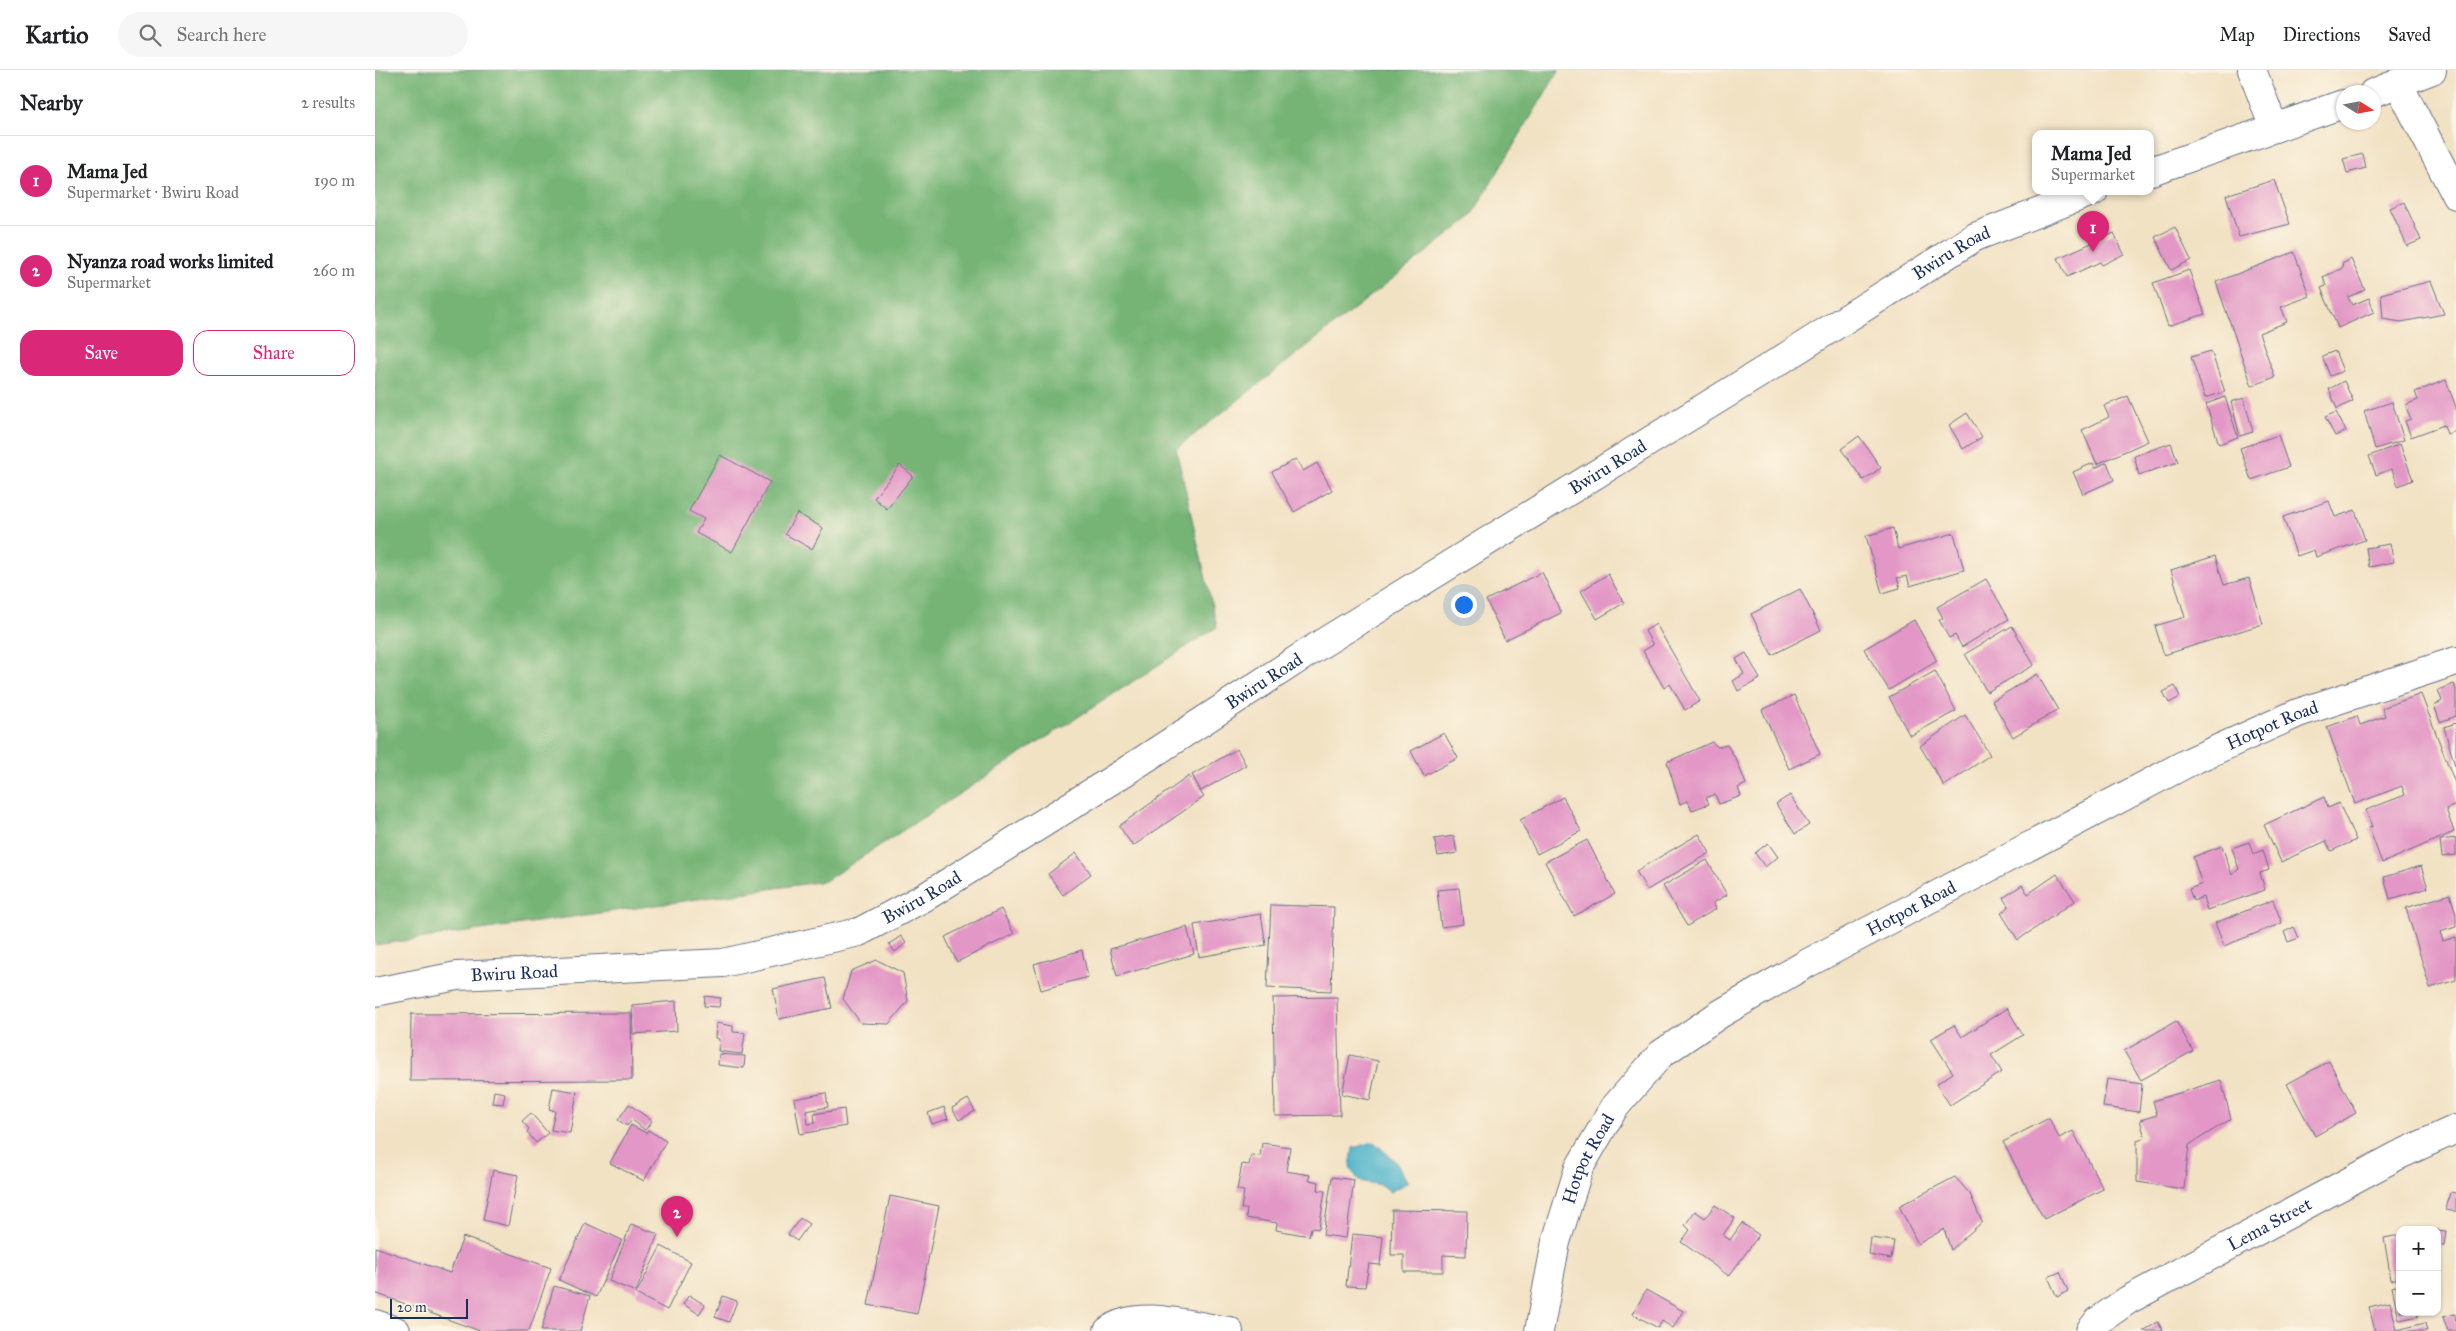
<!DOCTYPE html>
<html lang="en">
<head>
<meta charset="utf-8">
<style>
  :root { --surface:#fff; --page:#f6f6f6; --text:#202124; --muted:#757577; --line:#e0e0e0; --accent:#db2777 }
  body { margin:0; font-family:"IM FELL Great Primer",serif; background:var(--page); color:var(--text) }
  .controls { position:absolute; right:15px; bottom:15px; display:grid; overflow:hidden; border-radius:10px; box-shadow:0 1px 4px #0004 }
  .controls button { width:45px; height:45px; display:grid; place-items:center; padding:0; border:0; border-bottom:1px solid var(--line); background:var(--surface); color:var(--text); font:25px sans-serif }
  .compass { position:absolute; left:1961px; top:15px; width:45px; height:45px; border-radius:50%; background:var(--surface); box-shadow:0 1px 4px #0004; rotate:101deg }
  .scale { position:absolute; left:15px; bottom:12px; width:78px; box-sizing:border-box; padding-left:5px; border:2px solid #1b2f5e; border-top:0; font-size:14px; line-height:18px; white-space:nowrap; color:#1b2f5e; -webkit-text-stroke:4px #fcf5e5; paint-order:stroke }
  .you { position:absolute; left:1088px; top:534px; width:18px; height:18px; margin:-12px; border:4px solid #fff; border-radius:50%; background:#1a73e8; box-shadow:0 0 0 8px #1a73e833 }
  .badge { display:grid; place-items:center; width:32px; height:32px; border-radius:50%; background:var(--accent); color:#fff; font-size:16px; font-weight:700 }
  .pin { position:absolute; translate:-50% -41px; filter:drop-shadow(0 1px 2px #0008) }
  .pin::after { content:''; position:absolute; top:26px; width:18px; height:15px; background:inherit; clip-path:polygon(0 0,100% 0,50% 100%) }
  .popup { position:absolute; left:1657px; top:60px; width:122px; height:65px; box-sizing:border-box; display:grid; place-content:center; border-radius:10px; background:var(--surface); filter:drop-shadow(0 1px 4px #0005); font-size:16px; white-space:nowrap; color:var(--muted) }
  .popup b { font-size:19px; color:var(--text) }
  .popup::after { content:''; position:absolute; left:50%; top:100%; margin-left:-10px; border:10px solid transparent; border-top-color:var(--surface) }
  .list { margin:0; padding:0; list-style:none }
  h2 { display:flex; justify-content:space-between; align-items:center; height:65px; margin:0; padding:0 20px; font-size:21px }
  h2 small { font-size:16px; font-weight:400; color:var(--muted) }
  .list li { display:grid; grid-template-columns:32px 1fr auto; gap:15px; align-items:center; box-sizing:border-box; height:90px; padding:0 20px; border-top:1px solid var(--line) }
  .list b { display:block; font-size:19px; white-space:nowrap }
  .list p { margin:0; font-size:16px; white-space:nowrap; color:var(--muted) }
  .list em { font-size:16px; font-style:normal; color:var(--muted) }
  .actions { display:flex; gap:10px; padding:15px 20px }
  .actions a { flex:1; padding:11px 0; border:1px solid var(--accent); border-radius:15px; text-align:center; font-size:18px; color:var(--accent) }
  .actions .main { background:var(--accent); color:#fff }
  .icon { flex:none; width:28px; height:28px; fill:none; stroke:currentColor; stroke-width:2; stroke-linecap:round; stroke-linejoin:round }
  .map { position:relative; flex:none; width:2081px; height:1261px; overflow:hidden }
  header { display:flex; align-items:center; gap:30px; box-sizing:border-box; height:70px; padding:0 25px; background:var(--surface); border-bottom:1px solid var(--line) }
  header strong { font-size:24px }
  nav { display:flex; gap:28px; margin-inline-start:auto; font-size:18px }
  .search { width:350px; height:45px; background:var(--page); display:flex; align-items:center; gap:12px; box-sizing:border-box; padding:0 18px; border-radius:28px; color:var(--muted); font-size:19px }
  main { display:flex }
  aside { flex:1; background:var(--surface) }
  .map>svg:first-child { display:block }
</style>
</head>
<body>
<header>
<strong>Kartio</strong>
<div class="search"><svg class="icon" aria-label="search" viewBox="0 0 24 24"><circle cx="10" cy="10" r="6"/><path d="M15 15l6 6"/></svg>Search here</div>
<nav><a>Map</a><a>Directions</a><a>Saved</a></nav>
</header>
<main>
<aside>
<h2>Nearby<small>2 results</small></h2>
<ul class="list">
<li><span class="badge">1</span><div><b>Mama Jed</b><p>Supermarket · Bwiru Road</p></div><em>190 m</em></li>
<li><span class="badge">2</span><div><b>Nyanza road works limited</b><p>Supermarket</p></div><em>260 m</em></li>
</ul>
<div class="actions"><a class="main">Save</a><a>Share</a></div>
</aside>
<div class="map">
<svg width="2081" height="1261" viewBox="0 0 2081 1261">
  <rect width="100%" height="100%" fill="#fcf5e5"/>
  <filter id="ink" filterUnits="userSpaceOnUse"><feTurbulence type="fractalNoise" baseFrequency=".02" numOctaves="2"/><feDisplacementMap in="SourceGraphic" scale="10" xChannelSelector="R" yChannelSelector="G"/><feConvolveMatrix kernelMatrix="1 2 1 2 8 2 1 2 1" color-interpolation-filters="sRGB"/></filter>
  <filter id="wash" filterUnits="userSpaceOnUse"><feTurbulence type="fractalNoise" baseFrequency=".0096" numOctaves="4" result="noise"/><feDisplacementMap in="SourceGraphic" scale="20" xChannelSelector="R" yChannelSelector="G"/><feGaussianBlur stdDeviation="1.12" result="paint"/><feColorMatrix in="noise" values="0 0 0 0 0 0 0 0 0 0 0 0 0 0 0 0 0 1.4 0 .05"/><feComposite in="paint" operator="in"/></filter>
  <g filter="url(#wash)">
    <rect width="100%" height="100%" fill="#f2e2c4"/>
    <path fill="#75b475" stroke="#48726a" d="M 0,0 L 1184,0 L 1095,148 L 801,379 L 842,557 L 450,811 L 0,875 Z"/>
    <path fill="#4bb3ca" stroke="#337194" d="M 999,1072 L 1020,1091 L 1033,1112 L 1015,1122 L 1006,1115 L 984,1111 L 975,1097 L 978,1078 Z"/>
    <g id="blocks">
      <g fill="#e397c6">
        <path d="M 1988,84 L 1991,98 L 1972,103 L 1968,89 Z"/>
        <path d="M 1899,110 L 1915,154 L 1864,167 L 1851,125 Z"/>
        <path d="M 2029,132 L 2046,170 L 2032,176 L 2015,138 Z"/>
        <path d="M 1800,157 L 1816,190 L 1796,200 L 1780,167 Z"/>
        <path d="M 1739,163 L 1749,184 L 1727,195 L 1725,192 L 1692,207 L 1683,188 Z"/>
        <path d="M 1919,182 L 1935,226 L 1906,237 L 1912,252 L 1884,263 L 1900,307 L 1877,316 L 1841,212 Z"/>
        <path d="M 1976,189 L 1990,220 L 1973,227 L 1977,235 L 1994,228 L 1999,242 L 1963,258 L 1946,218 L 1951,216 L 1948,207 L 1968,198 L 1967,194 Z"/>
        <path d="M 1814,200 L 1830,244 L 1793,256 L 1778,213 Z"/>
        <path d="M 2056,211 L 2069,244 L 2026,252 L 2008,249 L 2006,224 Z"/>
        <path d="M 1836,281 L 1850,322 L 1830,328 L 1816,287 Z"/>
        <path d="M 1960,281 L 1968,301 L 1955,306 L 1947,286 Z"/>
        <path d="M 2071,310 L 2081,337 L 2081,361 L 2072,364 L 2069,355 L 2036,367 L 2030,351 L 2036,349 L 2030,335 L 2043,330 L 2040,322 Z"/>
        <path d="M 1969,311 L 1978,331 L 1962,339 L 1954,319 Z"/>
        <path d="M 1753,326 L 1773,371 L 1722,394 L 1707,360 L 1734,347 L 1729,336 Z"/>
        <path d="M 1850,327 L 1863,367 L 1844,374 L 1831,334 Z"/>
        <path d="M 1869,328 L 1878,362 L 1865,366 L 1856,332 Z"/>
        <path d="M 2017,332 L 2029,370 L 2000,379 L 1989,341 Z"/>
        <path d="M 1961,342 L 1971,361 L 1960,366 L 1950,347 Z"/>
        <path d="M 1592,343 L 1607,367 L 1588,379 L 1574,355 Z"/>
        <path d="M 1903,365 L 1914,397 L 1876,410 L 1865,378 Z"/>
        <path d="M 1484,366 L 1506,398 L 1488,410 L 1466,379 Z"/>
        <path d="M 1796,373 L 1803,392 L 1764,405 L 1759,386 Z"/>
        <path d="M 2025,374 L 2038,410 L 2023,416 L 2017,399 L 2001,405 L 1994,386 Z"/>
        <path d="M 345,385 L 395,412 L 357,482 L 321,463 L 329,449 L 314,441 Z"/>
        <path d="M 921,389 L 928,401 L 942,393 L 957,420 L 919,442 L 897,402 Z"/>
        <path d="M 1732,392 L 1739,410 L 1708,424 L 1698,402 L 1718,393 L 1720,398 Z"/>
        <path d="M 525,395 L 538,406 L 512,439 L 499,428 Z"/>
        <path d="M 1954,431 L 1960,447 L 1980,440 L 1990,470 L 1941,487 L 1939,480 L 1922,486 L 1908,447 Z"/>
        <path d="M 422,443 L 448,458 L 437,479 L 410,464 Z"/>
        <path d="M 1518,458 L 1523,479 L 1579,463 L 1589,500 L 1535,516 L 1532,506 L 1522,508 L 1525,518 L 1507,523 L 1491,466 Z"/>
        <path d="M 2015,474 L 2019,492 L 1994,497 L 1991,478 Z"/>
        <path d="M 1840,486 L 1849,515 L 1874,508 L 1888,554 L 1789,585 L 1780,556 L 1810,547 L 1796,500 Z"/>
        <path d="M 1167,502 L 1186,543 L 1130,570 L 1111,530 Z"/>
        <path d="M 1233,504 L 1249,533 L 1222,549 L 1206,521 Z"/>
        <path d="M 1611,509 L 1634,549 L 1587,577 L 1580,565 L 1574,568 L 1564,550 L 1568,548 L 1562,537 Z"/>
        <path d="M 1425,519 L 1446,560 L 1397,585 L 1376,544 Z"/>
        <path d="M 1539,550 L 1562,591 L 1514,620 L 1489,579 Z"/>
        <path d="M 1281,554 L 1325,631 L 1310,640 L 1295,614 L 1289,618 L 1268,581 L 1278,575 L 1270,561 Z"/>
        <path d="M 1637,556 L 1659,595 L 1612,622 L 1590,584 Z"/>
        <path d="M 1371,583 L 1385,609 L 1363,621 L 1358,611 L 1369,604 L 1361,589 Z"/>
        <path d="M 1560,601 L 1581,641 L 1535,666 L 1514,627 Z"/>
        <path d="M 1662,604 L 1683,640 L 1638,667 L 1617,631 Z"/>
        <path d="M 2079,614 L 2081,620 L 2081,646 L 2065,652 L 2059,635 L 2067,631 L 2063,620 Z"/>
        <path d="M 1800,616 L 1805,627 L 1794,633 L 1788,622 Z"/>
        <path d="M 2046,624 L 2080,713 L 2081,735 L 2071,739 L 2079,762 L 2007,793 L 1994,758 L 1997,757 L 1991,740 L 2030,725 L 2027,716 L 1980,734 L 1952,657 L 1982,646 L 1985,655 L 2010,646 L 2007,638 Z"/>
        <path d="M 1419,625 L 1445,684 L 1414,699 L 1387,640 Z"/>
        <path d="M 1590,645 L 1615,685 L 1569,716 L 1545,676 Z"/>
        <path d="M 2081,653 L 2081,696 L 2080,696 L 2069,657 Z"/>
        <path d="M 1069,663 L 1083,688 L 1049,706 L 1036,681 Z"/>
        <path d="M 1337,672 L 1343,677 L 1352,675 L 1362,691 L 1371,714 L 1363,718 L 1366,726 L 1344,734 L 1340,724 L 1331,728 L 1334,734 L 1317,740 L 1313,731 L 1305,734 L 1292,692 Z"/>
        <path d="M 862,679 L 871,695 L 826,721 L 817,705 Z"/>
        <path d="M 814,706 L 829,727 L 758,776 L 744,756 Z"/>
        <path d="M 1415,725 L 1434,755 L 1420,764 L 1401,734 Z"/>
        <path d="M 1188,727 L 1206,761 L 1162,784 L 1145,750 Z"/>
        <path d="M 1949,727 L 1953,738 L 1964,733 L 1981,770 L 1956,781 L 1951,771 L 1906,792 L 1889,755 Z"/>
        <path d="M 1324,764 L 1335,783 L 1272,820 L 1261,801 Z"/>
        <path d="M 1079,766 L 1082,783 L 1063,786 L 1059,769 Z"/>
        <path d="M 2081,768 L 2081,785 L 2067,787 L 2065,770 Z"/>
        <path d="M 1212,770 L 1240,824 L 1199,846 L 1170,792 Z"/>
        <path d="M 1874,772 L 1878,784 L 1888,780 L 1894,800 L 1885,803 L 1890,820 L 1832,840 L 1828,827 L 1818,831 L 1814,819 L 1827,814 L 1818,787 L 1847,776 L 1857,805 L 1864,799 L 1857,778 Z"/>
        <path d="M 1393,773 L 1403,787 L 1390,797 L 1380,783 Z"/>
        <path d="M 701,783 L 716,804 L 688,825 L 673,804 Z"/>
        <path d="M 1332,790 L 1352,825 L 1338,833 L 1341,839 L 1312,856 L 1288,816 Z"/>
        <path d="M 2046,796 L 2053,818 L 2015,829 L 2009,807 Z"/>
        <path d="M 1682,804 L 1700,831 L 1643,870 L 1626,843 L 1634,837 L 1628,828 L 1647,815 L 1653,824 Z"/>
        <path d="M 1084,818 L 1088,854 L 1066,857 L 1062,820 Z"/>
        <path d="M 2075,824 L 2081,844 L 2081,857 L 2065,862 L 2068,871 L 2081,867 L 2081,910 L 2055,918 L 2031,838 Z"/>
        <path d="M 1898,830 L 1907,853 L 1849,876 L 1840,853 Z"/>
        <path d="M 896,835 L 959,837 L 956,921 L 892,918 Z"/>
        <path d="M 626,839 L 639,864 L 582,892 L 570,867 Z"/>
        <path d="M 886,844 L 891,875 L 824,887 L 819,855 Z"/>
        <path d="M 812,857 L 819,884 L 742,906 L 735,879 Z"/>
        <path d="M 1919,857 L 1924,868 L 1913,872 L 1909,862 Z"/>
        <path d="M 526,866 L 531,873 L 520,882 L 514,874 Z"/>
        <path d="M 707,880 L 713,907 L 666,920 L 659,894 Z"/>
        <path d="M 502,890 L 528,903 L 533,931 L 514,954 L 486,953 L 468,929 L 476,901 Z"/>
        <path d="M 450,908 L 457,938 L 404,949 L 398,919 Z"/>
        <path d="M 330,926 L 346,928 L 344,937 L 329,936 Z"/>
        <path d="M 962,927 L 965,1045 L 900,1046 L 898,928 Z"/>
        <path d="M 301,931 L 302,961 L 258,964 L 257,935 Z"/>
        <path d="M 1632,938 L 1648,965 L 1616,985 L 1627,1002 L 1575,1035 L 1561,1014 L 1578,1003 L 1556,969 L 1579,955 L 1587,967 Z"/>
        <path d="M 256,943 L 257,1010 L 35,1011 L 36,944 Z"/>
        <path d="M 1801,951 L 1818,981 L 1766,1010 L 1749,981 Z"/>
        <path d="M 341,953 L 358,956 L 358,962 L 370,963 L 367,984 L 343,981 L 344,969 L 340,968 Z"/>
        <path d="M 344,984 L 370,986 L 369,998 L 343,995 Z"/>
        <path d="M 975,985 L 1003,991 L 995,1030 L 967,1024 Z"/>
        <path d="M 1954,991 L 1981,1043 L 1940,1066 L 1912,1014 Z"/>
        <path d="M 1732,1009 L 1767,1014 L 1764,1042 L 1728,1037 Z"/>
        <path d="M 1846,1010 L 1856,1049 L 1814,1075 L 1809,1119 L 1762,1112 L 1762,1071 L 1770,1068 L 1765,1050 L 1782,1045 L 1778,1031 Z"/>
        <path d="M 178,1018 L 202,1022 L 195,1063 L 176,1060 L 180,1041 L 174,1039 Z"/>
        <path d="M 119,1021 L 130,1023 L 128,1034 L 117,1033 Z"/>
        <path d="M 451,1023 L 453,1037 L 431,1041 L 433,1054 L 440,1053 L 439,1044 L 469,1039 L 471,1056 L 425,1064 L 419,1029 Z"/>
        <path d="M 593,1029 L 600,1041 L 584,1050 L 577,1038 Z"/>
        <path d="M 254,1034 L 277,1051 L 270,1060 L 257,1050 L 252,1056 L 243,1050 Z"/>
        <path d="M 569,1037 L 573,1049 L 557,1054 L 553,1043 Z"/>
        <path d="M 156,1043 L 173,1063 L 161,1073 L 152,1062 L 154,1059 L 147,1051 Z"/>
        <path d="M 1674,1048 L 1684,1068 L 1698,1061 L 1728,1119 L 1669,1149 L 1628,1072 Z"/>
        <path d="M 256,1055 L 271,1063 L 273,1060 L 291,1071 L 269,1111 L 235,1093 Z"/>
        <path d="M 887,1073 L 915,1077 L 911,1101 L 935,1105 L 934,1110 L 944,1112 L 943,1120 L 950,1121 L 944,1159 L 936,1158 L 934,1166 L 901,1160 L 902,1153 L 871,1148 L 872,1139 L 866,1139 L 869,1121 L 862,1120 L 867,1094 L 874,1095 L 876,1085 L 885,1086 Z"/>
        <path d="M 118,1100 L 143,1105 L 133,1156 L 108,1150 Z"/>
        <path d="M 957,1107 L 979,1110 L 971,1168 L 948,1165 Z"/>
        <path d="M 1580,1107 L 1595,1124 L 1607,1152 L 1576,1180 L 1569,1159 L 1543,1174 L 1524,1136 Z"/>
        <path d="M 2075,1122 L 2081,1123 L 2081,1142 L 2071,1140 Z"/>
        <path d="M 515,1126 L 564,1136 L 542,1244 L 493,1235 Z"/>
        <path d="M 1340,1135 L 1360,1148 L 1348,1165 L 1355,1170 L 1367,1153 L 1384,1165 L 1354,1206 L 1306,1172 L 1315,1160 L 1310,1155 L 1320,1141 L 1330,1148 Z"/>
        <path d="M 1017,1140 L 1092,1141 L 1091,1186 L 1068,1185 L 1068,1202 L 1029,1202 L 1029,1185 L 1016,1185 Z"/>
        <path d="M 425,1148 L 434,1154 L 422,1171 L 413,1165 Z"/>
        <path d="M 210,1153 L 247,1170 L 221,1227 L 184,1210 Z"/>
        <path d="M 256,1154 L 283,1164 L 261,1222 L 234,1211 Z"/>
        <path d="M 2062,1160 L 2071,1161 L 2069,1176 L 2062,1175 Z"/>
        <path d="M 977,1164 L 1008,1167 L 1005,1195 L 994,1194 L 990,1217 L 971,1216 Z"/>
        <path d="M 2025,1165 L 2025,1208 L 2016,1210 L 2009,1168 Z"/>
        <path d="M 88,1167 L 176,1198 L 154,1261 L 105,1261 L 0,1223 L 0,1177 L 75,1203 Z"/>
        <path d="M 1496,1168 L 1519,1171 L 1516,1189 L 1494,1185 Z"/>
        <path d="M 286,1176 L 316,1192 L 292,1240 L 261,1224 Z"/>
        <path d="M 1685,1202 L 1693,1221 L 1682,1227 L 1673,1207 Z"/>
        <path d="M 2025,1215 L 2025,1242 L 2043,1242 L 2044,1246 L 2024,1250 L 2017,1217 Z"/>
        <path d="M 179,1216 L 215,1226 L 205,1261 L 166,1261 Z"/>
        <path d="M 1271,1220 L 1308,1241 L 1298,1258 L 1287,1251 L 1283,1258 L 1258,1244 Z"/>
        <path d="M 314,1225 L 330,1235 L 324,1244 L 308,1234 Z"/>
        <path d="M 348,1226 L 362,1231 L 354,1252 L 340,1247 Z"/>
        <path d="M 2015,1232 L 2022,1260 L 2050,1253 L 2052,1261 L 2000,1261 L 1994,1237 Z"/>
        <path d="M 2080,1244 L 2081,1261 L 2073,1261 L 2068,1247 Z"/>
        <path d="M 1783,1252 L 1788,1261 L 1768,1261 Z"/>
      </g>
    </g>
  </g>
  <g filter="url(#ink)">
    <use href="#blocks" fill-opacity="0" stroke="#666e82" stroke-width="1"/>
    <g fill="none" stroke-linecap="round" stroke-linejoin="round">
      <g stroke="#666e82" stroke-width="30">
        <g id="minor">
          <path d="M 1877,0 L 1899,58"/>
          <path d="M 0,1254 L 21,1261"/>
          <path d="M 733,1261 C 763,1237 819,1257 854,1261"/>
          <path id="s1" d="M 1164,1261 L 1181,1172 L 1204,1098 L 1239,1038 L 1286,984 L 1345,944 L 1431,894 L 1816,691 L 1923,643 L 2081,591"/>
          <path id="s2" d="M 1715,1261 L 1723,1251 L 1753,1230 L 2022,1086 L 2081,1059"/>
        </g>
      </g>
      <g stroke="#666e82" stroke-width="30">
        <path id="tertiary" d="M 2023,13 L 2081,125"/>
      </g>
      <g stroke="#666e82" stroke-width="30">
        <g id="secondary">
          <path d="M 1998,23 L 2057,0"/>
          <path d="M 1776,101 L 1968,34"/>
          <path id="s3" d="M 0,922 L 82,906 L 348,893 L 484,862 L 550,827 L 748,703 L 946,574 L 1398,295 L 1600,167 L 1719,121"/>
        </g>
      </g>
      <use href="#minor" stroke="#fff" stroke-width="28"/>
      <use href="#tertiary" stroke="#fff" stroke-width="28"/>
      <use href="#secondary" stroke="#fff" stroke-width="28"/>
    </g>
  </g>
  <g text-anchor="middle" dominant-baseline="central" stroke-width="5" stroke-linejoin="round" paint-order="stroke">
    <g font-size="18" fill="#1b2f5e" stroke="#fcf5e5">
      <text stroke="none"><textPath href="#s3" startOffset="1776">Bwiru Road</textPath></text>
      <text stroke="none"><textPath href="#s3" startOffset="1371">Bwiru Road</textPath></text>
      <text stroke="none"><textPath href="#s3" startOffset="966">Bwiru Road</textPath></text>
      <text stroke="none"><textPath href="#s1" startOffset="1004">Hotpot Road</textPath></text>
      <text stroke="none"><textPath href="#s3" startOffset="561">Bwiru Road</textPath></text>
      <text stroke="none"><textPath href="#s1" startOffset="599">Hotpot Road</textPath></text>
      <text stroke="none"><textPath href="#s3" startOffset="141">Bwiru Road</textPath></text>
      <text stroke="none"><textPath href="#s1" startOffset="180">Hotpot Road</textPath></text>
      <text stroke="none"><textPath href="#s2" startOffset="210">Lema Street</textPath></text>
    </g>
  </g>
</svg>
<div class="controls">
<button>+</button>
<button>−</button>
</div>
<svg class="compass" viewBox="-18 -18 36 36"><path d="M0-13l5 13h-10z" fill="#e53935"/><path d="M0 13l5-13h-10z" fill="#757577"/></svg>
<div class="scale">20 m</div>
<div class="you"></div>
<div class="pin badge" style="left:1718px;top:182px">1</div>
<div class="popup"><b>Mama Jed</b>Supermarket</div>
<div class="pin badge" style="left:302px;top:1167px">2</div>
</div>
</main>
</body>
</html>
